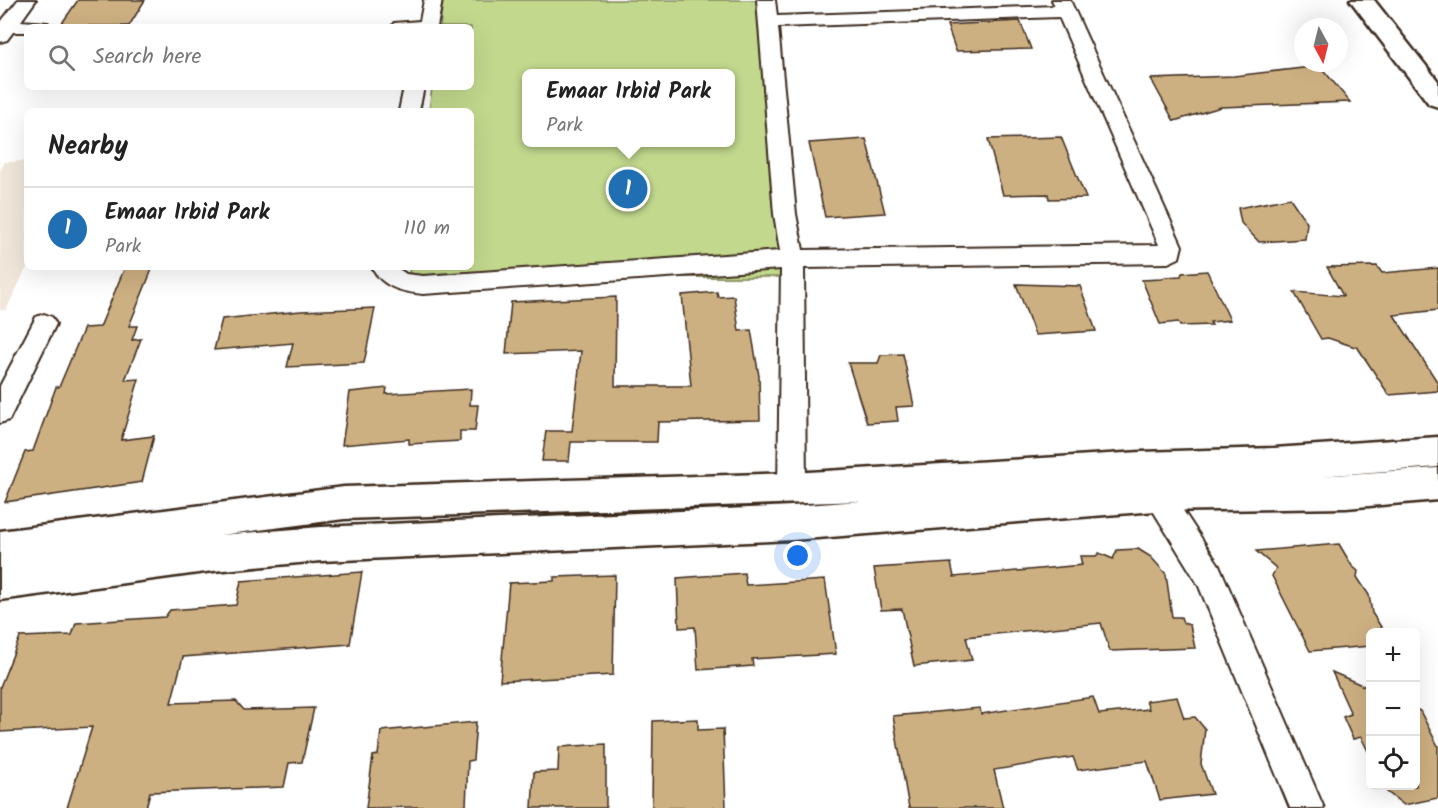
<!DOCTYPE html>
<html lang="en">
<head>
<meta charset="utf-8">
<style>
  :root { --surface:#fff; --page:#f2f2f2; --text:#222; --muted:#767676; --line:#e0e0e0; --accent:#1f6fb2 }
  body { margin:0; font-family:Kalam,sans-serif; background:var(--page); color:var(--text) }
  .controls { position:absolute; right:18px; bottom:18px; display:grid; overflow:hidden; border-radius:9px; box-shadow:0 6px 24px #0002 }
  .controls button { width:54px; height:54px; display:grid; place-items:center; padding:0; border:0; border-bottom:2px solid var(--line); background:var(--surface); color:var(--text); font:30px sans-serif }
  .compass { position:absolute; left:1294px; top:18px; width:54px; height:54px; border-radius:50%; background:var(--surface); box-shadow:0 6px 24px #0002; rotate:173deg }
  .you { position:absolute; left:798px; top:556px; width:21px; height:21px; margin:-15px; border:4px solid #fff; border-radius:50%; background:#1a73e8; box-shadow:0 0 0 9px #1a73e833 }
  .badge { display:grid; place-items:center; width:39px; height:39px; border-radius:50%; background:var(--accent); color:#fff; font-size:20px; font-weight:700 }
  .pin { position:absolute; translate:-50% -50%; border:3px solid #fff; box-shadow:0 2px 6px #0006 }
  .popup { position:absolute; left:522px; top:69px; width:213px; height:78px; box-sizing:border-box; display:grid; place-content:center; border-radius:9px; background:var(--surface); filter:drop-shadow(0 2px 4px #0005); font-size:20px; white-space:nowrap; color:var(--muted) }
  .popup b { font-size:22px; color:var(--text) }
  .popup::after { content:''; position:absolute; left:50%; top:100%; margin-left:-12px; border:12px solid transparent; border-top-color:var(--surface) }
  .list { margin:0; padding:0; list-style:none }
  h2 { display:flex; justify-content:space-between; align-items:center; height:78px; margin:0; padding:0 24px; font-size:26px }
  h2 small { font-size:20px; font-weight:400; color:var(--muted) }
  .list li { display:grid; grid-template-columns:39px 1fr auto; gap:18px; align-items:center; box-sizing:border-box; height:84px; padding:0 24px; border-top:2px solid var(--line) }
  .list b { display:block; font-size:22px; white-space:nowrap }
  .list p { margin:0; font-size:20px; white-space:nowrap; color:var(--muted) }
  .list em { font-size:20px; font-style:normal; color:var(--muted) }
  .icon { flex:none; width:33px; height:33px; fill:none; stroke:currentColor; stroke-width:2; stroke-linecap:round; stroke-linejoin:round }
  .map { position:relative; flex:none; width:1438px; height:808px; overflow:hidden }
  .search { position:absolute; background:var(--surface); box-shadow:0 6px 24px #0002; left:24px; top:24px; width:450px; height:66px; display:flex; align-items:center; gap:15px; box-sizing:border-box; padding:0 21px; border-radius:9px; color:var(--muted); font-size:22px }
  .panel { position:absolute; background:var(--surface); box-shadow:0 6px 24px #0002; left:24px; top:108px; width:450px; height:162px; border-radius:9px }
  .map>svg:first-child { display:block }
</style>
</head>
<body>
<div class="map">
<svg width="1438" height="808" viewBox="0 0 1438 808">
  <rect width="100%" height="100%" fill="#fff"/>
  <filter id="ink" filterUnits="userSpaceOnUse"><feTurbulence type="fractalNoise" baseFrequency=".0167" numOctaves="2"/><feDisplacementMap in="SourceGraphic" scale="12" xChannelSelector="R" yChannelSelector="G"/><feConvolveMatrix kernelMatrix="1 2 1 2 8 2 1 2 1" color-interpolation-filters="sRGB"/></filter>
  <g filter="url(#ink)">
    <path fill="#f0e7da" d="M 27,161 L 27,267 L 6,310 L 0,310 L 0,171 L 5,162 Z"/>
    <path fill="#c2d88d" stroke="#7e8156" stroke-width="1.5" fill-rule="evenodd" d="M 443,0 L 759,0 L 796,277 L 408,278 L 410,267 L 471,267 L 471,111 L 429,111 L 432,87 L 471,87 L 471,27 L 440,27 ZM 526,74 L 730,74 L 730,142 L 526,142 Z"/>
    <g fill="#cdb082" stroke="#3b2a1e" stroke-width="1.5">
      <path d="M 78,0 L 145,0 L 129,26 L 60,26 Z"/>
      <path d="M 1020,21 L 1031,49 L 956,51 L 947,25 Z"/>
      <path d="M 1320,66 L 1350,102 L 1221,107 L 1174,121 L 1151,79 L 1234,76 Z"/>
      <path d="M 1061,137 L 1086,198 L 1049,199 L 1048,194 L 1003,195 L 988,139 Z"/>
      <path d="M 866,139 L 885,213 L 825,217 L 809,143 Z"/>
      <path d="M 1290,198 L 1307,223 L 1305,239 L 1259,242 L 1241,223 L 1238,208 Z"/>
      <path d="M 1377,266 L 1382,273 L 1438,268 L 1438,310 L 1394,315 L 1438,383 L 1438,391 L 1389,395 L 1358,348 L 1328,338 L 1321,339 L 1294,292 L 1343,296 L 1327,267 Z"/>
      <path d="M 125,267 L 153,267 L 129,326 L 137,326 L 132,340 L 141,339 L 125,380 L 139,379 L 121,440 L 154,436 L 142,482 L 5,502 L 25,452 L 33,451 L 56,387 L 59,387 L 84,328 L 100,327 Z"/>
      <path d="M 1207,271 L 1230,320 L 1210,322 L 1212,325 L 1180,326 L 1178,322 L 1160,324 L 1142,280 L 1162,279 L 1165,277 L 1181,276 L 1182,273 Z"/>
      <path d="M 1016,284 L 1080,286 L 1096,331 L 1035,335 Z"/>
      <path d="M 717,292 L 718,297 L 734,296 L 739,331 L 751,330 L 759,376 L 760,420 L 658,422 L 657,442 L 571,442 L 569,461 L 542,461 L 546,431 L 572,431 L 581,351 L 506,354 L 511,302 L 616,297 L 615,386 L 691,386 L 682,295 Z"/>
      <path d="M 375,308 L 364,363 L 287,367 L 293,343 L 214,350 L 222,319 L 301,311 Z"/>
      <path d="M 903,354 L 914,406 L 896,407 L 898,421 L 867,423 L 848,363 L 878,363 L 881,355 Z"/>
      <path d="M 387,388 L 386,394 L 471,389 L 470,405 L 478,405 L 475,431 L 460,431 L 460,441 L 409,444 L 409,439 L 342,445 L 350,392 Z"/>
      <path d="M 1339,544 L 1352,566 L 1358,571 L 1357,577 L 1369,595 L 1372,613 L 1385,633 L 1371,633 L 1371,646 L 1310,651 L 1272,576 L 1276,568 L 1256,551 Z"/>
      <path d="M 1138,549 L 1151,557 L 1166,574 L 1172,617 L 1181,617 L 1183,623 L 1190,625 L 1195,648 L 1110,651 L 1101,623 L 966,637 L 972,660 L 914,666 L 902,609 L 881,610 L 874,568 L 951,563 L 954,577 L 1082,565 L 1080,556 L 1096,556 L 1099,553 L 1113,559 L 1117,550 Z"/>
      <path d="M 362,572 L 350,644 L 183,657 L 171,703 L 236,701 L 244,710 L 314,708 L 302,762 L 289,763 L 284,787 L 150,792 L 146,808 L 67,808 L 92,727 L 0,732 L 0,687 L 20,637 L 72,635 L 76,623 L 165,617 L 170,610 L 236,605 L 241,581 Z"/>
      <path d="M 744,573 L 746,585 L 825,580 L 836,654 L 752,659 L 753,666 L 698,670 L 695,627 L 679,628 L 677,578 Z"/>
      <path d="M 615,575 L 613,675 L 500,681 L 509,583 L 554,581 L 554,577 Z"/>
      <path d="M 1332,672 L 1371,689 L 1371,757 L 1361,737 L 1353,739 L 1343,717 L 1351,714 Z"/>
      <path d="M 1093,697 L 1099,714 L 1149,709 L 1146,701 L 1177,697 L 1184,718 L 1195,717 L 1205,729 L 1201,764 L 1212,794 L 1160,800 L 1147,761 L 1078,770 L 1073,757 L 994,770 L 1003,808 L 909,808 L 893,716 L 980,708 L 981,714 Z"/>
      <path d="M 1416,709 L 1420,711 L 1438,746 L 1438,798 L 1404,805 L 1387,792 L 1384,786 L 1416,786 Z"/>
      <path d="M 698,719 L 698,730 L 723,729 L 726,808 L 652,808 L 653,721 Z"/>
      <path d="M 476,722 L 473,760 L 468,761 L 466,806 L 366,808 L 373,756 L 378,755 L 381,731 Z"/>
      <path d="M 606,744 L 606,808 L 532,808 L 534,772 L 558,771 L 559,747 Z"/>
    </g>
    <g fill="none" stroke-linecap="round" stroke-linejoin="round">
      <g stroke="#3b2a1e" stroke-width="4">
        <g id="street">
          <path d="M 18,0 L 36,0 L 21,21 L 48,23 L 50,27 L 27,27 L 27,32 L 13,32 L 7,40 L 0,42 L 0,23 Z"/>
          <path d="M 424,0 L 442,0 L 437,27 L 392,27 L 394,23 L 420,21 Z"/>
          <path d="M 757,0 L 775,0 L 777,16 L 1055,6 L 1052,0 L 1070,0 L 1182,246 L 1179,258 L 1168,263 L 804,268 L 806,489 L 802,498 L 792,501 L 782,498 L 778,489 L 781,269 L 423,294 C 401,292 382,287 372,267 L 396,267 L 406,274 L 423,276 L 780,251 L 774,214 ZM 1059,17 L 1159,245 L 803,250 L 796,214 L 778,27 Z"/>
          <path d="M 404,87 L 424,87 L 419,111 L 399,111 Z"/>
          <path d="M 44,314 L 52,317 L 56,324 L 9,420 L 0,423 L 0,386 L 36,317 Z"/>
          <path d="M 1149,471 L 1159,474 L 1219,565 L 1324,808 L 1290,808 L 1198,584 L 1136,483 L 1139,474 Z"/>
        </g>
      </g>
      <g stroke="#3b2a1e" stroke-width="5">
        <g id="secondary">
          <path d="M 1350,0 L 1374,0 L 1438,81 L 1438,107 L 1429,104 Z"/>
          <path d="M 1438,437 L 1438,467 L 1319,476 L 1438,468 L 1438,500 L 1346,508 L 1156,511 L 792,540 L 321,561 L 213,571 L 0,600 L 0,531 L 344,487 L 792,473 L 1141,452 L 1274,448 ZM 861,501 L 792,506 L 321,527 L 220,535 L 344,519 Z"/>
        </g>
      </g>
      <use href="#street" fill="#fff" fill-rule="evenodd"/>
      <use href="#secondary" fill="#fff" fill-rule="evenodd"/>
    </g>
  </g>
</svg>
<div class="controls">
<button>+</button>
<button>−</button>
<button><svg class="icon" aria-label="locate" viewBox="0 0 24 24"><circle cx="12" cy="12" r="6"/><path d="M12 2v4M12 18v4M2 12h4M18 12h4"/></svg></button>
</div>
<svg class="compass" viewBox="-18 -18 36 36"><path d="M0-13l5 13h-10z" fill="#e53935"/><path d="M0 13l5-13h-10z" fill="#767676"/></svg>
<div class="you"></div>
<div class="pin badge" style="left:628px;top:189px">1</div>
<div class="popup"><b>Emaar Irbid Park</b>Park</div>
<div class="search"><svg class="icon" aria-label="search" viewBox="0 0 24 24"><circle cx="10" cy="10" r="6"/><path d="M15 15l6 6"/></svg>Search here</div>
<section class="panel">
<h2>Nearby<small></small></h2>
<ul class="list">
<li><span class="badge">1</span><div><b>Emaar Irbid Park</b><p>Park</p></div><em>110 m</em></li>
</ul>
</section>
</div>
</body>
</html>
